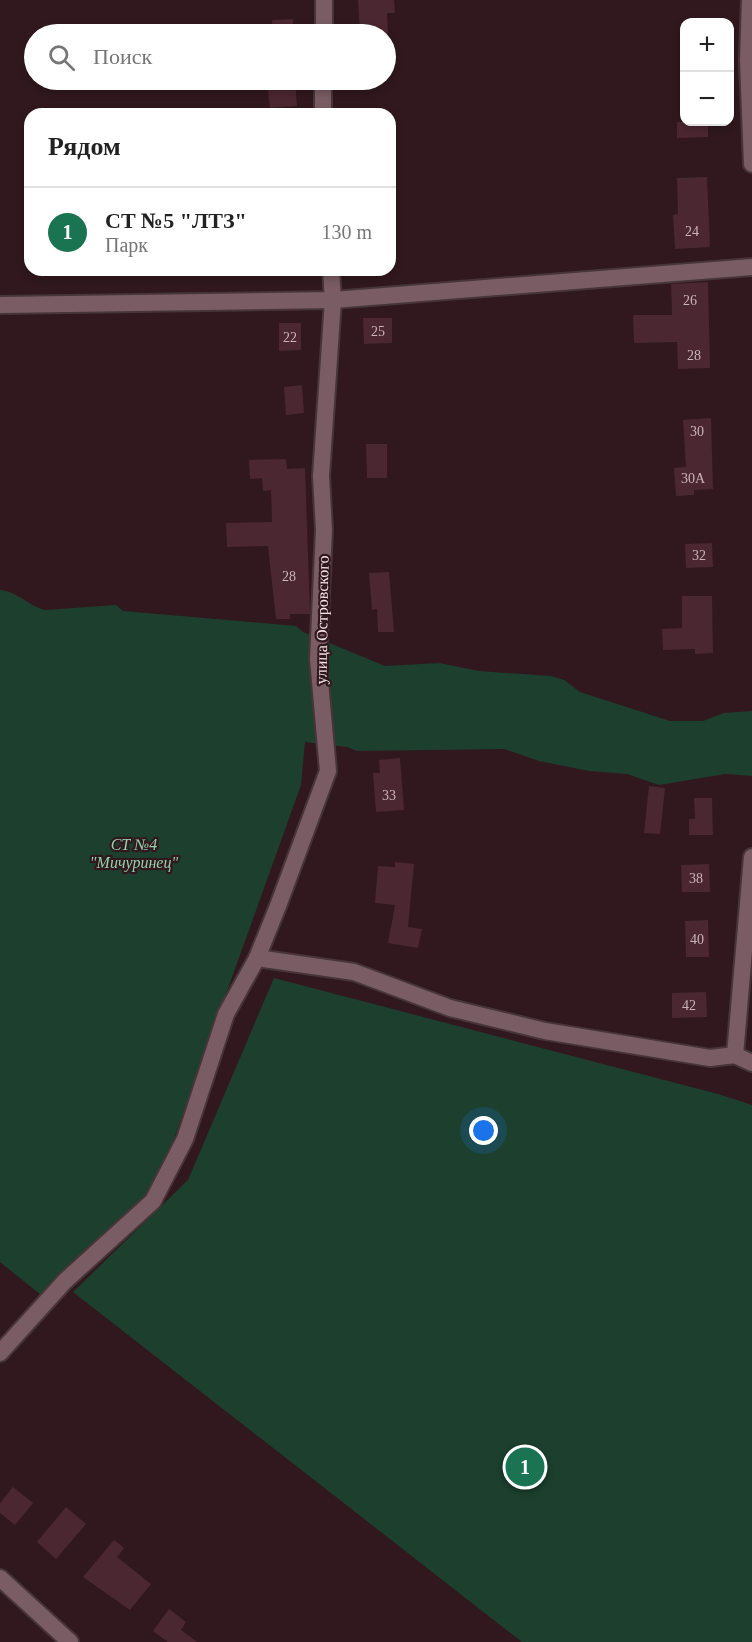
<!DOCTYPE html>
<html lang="ru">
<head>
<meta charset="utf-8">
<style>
  :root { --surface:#fff; --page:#f6f6f6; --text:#222; --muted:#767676; --line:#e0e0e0; --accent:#1b7451 }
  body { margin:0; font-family:"Times New Roman",serif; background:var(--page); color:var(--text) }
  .controls { position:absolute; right:18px; top:18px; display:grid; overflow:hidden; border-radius:12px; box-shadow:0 3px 9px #0003 }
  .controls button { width:54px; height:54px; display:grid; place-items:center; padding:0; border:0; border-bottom:2px solid var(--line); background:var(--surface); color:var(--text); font:30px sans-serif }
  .you { position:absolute; left:484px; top:1131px; width:21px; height:21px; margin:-15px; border:4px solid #fff; border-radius:50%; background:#1a73e8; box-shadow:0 0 0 9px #1a73e833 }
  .badge { display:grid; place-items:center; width:39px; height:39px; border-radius:50%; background:var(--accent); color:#fff; font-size:20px; font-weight:700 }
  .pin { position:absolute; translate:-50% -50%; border:3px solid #fff; box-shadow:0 2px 6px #0006 }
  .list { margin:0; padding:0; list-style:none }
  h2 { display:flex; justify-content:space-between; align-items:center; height:78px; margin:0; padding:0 24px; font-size:26px }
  h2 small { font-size:20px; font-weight:400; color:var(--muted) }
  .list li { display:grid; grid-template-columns:39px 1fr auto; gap:18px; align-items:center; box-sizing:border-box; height:90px; padding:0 24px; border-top:2px solid var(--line) }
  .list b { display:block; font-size:22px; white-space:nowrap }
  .list p { margin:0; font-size:20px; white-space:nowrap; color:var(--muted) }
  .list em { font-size:20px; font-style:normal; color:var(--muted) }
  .icon { flex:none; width:33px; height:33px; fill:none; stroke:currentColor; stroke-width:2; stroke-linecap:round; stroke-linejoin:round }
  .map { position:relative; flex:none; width:752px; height:1642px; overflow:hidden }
  .search { position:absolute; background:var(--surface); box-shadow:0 3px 9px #0003; left:24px; top:24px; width:372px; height:66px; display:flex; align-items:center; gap:15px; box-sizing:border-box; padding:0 21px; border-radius:33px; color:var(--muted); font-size:22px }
  .panel { position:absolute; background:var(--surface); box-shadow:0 3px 9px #0003; left:24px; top:108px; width:372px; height:168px; border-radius:18px }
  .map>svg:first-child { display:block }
</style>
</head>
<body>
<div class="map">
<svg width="752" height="1642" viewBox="0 0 752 1642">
  <rect width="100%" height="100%" fill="#30181e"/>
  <g fill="#1c402d">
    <path d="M 0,590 C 19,592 28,606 45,610 L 116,605 L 123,611 L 296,626 L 303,632 L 385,666 L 439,663 L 479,671 L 551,676 L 564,680 L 580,692 L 670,721 L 703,721 L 724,713 L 752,711 L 752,776 L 725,774 L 659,785 L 627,774 L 589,771 L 539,761 L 504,749 L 357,751 L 347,747 L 305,742 L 301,785 L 156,1189 L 46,1299 L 0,1262 Z"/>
    <path d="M 274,978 L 718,1094 L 752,1105 L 752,1642 L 522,1642 L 73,1292 L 188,1180 Z"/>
  </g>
  <g fill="#4b2731">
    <path d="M 358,0 L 394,0 L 395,13 L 387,13 L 388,34 L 360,34 Z"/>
    <path d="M 293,19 L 293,34 L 273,34 L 272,20 Z"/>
    <path d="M 267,80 L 295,80 L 297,106 L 270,108 Z"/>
    <path d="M 677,122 L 708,122 L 708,137 L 677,138 Z"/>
    <path d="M 707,177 L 710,247 L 675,249 L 673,215 L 678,214 L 677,178 Z"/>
    <path d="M 708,282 L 710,368 L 678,369 L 677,342 L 634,343 L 633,315 L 672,315 L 671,284 Z"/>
    <path d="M 363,318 L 392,318 L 392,343 L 364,344 Z"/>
    <path d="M 279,323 L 301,323 L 301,350 L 279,351 Z"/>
    <path d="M 302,385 L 304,413 L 286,415 L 284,387 Z"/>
    <path d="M 711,418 L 713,489 L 694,490 L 694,495 L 676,496 L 674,468 L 686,467 L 683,420 Z"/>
    <path d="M 366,444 L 387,444 L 387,478 L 367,478 Z"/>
    <path d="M 286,459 L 287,469 L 305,468 L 310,614 L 290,614 L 290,619 L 276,619 L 268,546 L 227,547 L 226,523 L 272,522 L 271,490 L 263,491 L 262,478 L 250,479 L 249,460 Z"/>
    <path d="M 712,543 L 713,567 L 686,568 L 685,544 Z"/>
    <path d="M 389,572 L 394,632 L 378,632 L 377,609 L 372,610 L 369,573 Z"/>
    <path d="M 682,596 L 712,596 L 713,653 L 695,654 L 695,649 L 663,650 L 662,629 L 682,628 Z"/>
    <path d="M 400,758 L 404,810 L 376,812 L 373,773 L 380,773 L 379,760 Z"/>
    <path d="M 649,786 L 665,788 L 660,834 L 644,833 Z"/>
    <path d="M 694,798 L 712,798 L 713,835 L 689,835 L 689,819 L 695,819 Z"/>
    <path d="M 395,862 L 414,864 L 408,927 L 422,929 L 418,948 L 388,943 L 395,905 L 375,903 L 378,866 L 395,867 Z"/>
    <path d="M 709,864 L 710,892 L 682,892 L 681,865 Z"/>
    <path d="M 708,920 L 709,957 L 686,957 L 685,921 Z"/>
    <path d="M 706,992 L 707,1017 L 672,1018 L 672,993 Z"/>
    <path d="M 13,1487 L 33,1503 L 15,1525 L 0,1513 L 0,1503 Z"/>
    <path d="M 66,1507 L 86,1524 L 56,1559 L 37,1542 Z"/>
    <path d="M 114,1540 L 124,1548 L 117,1557 L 151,1584 L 130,1610 L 83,1577 Z"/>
    <path d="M 169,1609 L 186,1622 L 181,1630 L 197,1642 L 168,1642 L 153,1631 Z"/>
  </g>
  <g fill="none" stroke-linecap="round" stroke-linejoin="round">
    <g stroke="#473539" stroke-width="20">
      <g id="street">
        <path d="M 750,0 L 748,61 L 752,164"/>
        <path d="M 324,34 L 324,0"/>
        <path d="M 323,114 L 323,80"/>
        <path d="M 0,305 L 333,300 L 752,267"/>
        <path d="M 257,958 L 354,972 L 450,1008 L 545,1031 L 710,1058 L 735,1055 L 752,1063"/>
        <path d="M 735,1055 L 752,857"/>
        <path d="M 0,1353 L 65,1281 L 153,1201 L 185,1139 L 226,1014 L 257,958 L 278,906 L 328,771 L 318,659 L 324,530 L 321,476 L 333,300 L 331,270"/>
        <path d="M 0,1578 L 70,1642"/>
      </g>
    </g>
    <use href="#street" stroke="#7a5d64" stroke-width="16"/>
  </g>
  <g text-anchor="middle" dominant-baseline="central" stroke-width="4.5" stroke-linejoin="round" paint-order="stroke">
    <g font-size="14" fill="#cbb5ba">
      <text x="692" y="231">24</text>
      <text x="690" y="300">26</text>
      <text x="378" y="331">25</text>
      <text x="290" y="337">22</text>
      <text x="694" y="355">28</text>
      <text x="697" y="431">30</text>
      <text x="693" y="478">30А</text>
      <text x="699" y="555">32</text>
      <text x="289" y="576">28</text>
      <text x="389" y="795">33</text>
      <text x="696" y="878">38</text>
      <text x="697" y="939">40</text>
      <text x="689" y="1005">42</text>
    </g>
    <g font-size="16" fill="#f6e4e8" stroke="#30181e">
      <text transform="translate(322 620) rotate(-89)">улица Островского</text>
    </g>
    <g font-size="16" font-style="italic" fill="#92d2ac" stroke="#30181e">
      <text x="134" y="844">СТ №4<tspan x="134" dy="18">"Мичуринец"</tspan></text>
    </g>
  </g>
</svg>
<div class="controls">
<button>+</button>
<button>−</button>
</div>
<div class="you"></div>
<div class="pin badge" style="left:525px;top:1467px">1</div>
<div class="search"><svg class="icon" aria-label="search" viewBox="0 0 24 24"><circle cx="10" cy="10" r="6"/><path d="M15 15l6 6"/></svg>Поиск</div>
<section class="panel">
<h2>Рядом<small></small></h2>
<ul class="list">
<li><span class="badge">1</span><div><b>СТ №5 &quot;ЛТЗ&quot;</b><p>Парк</p></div><em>130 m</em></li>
</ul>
</section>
</div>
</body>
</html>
